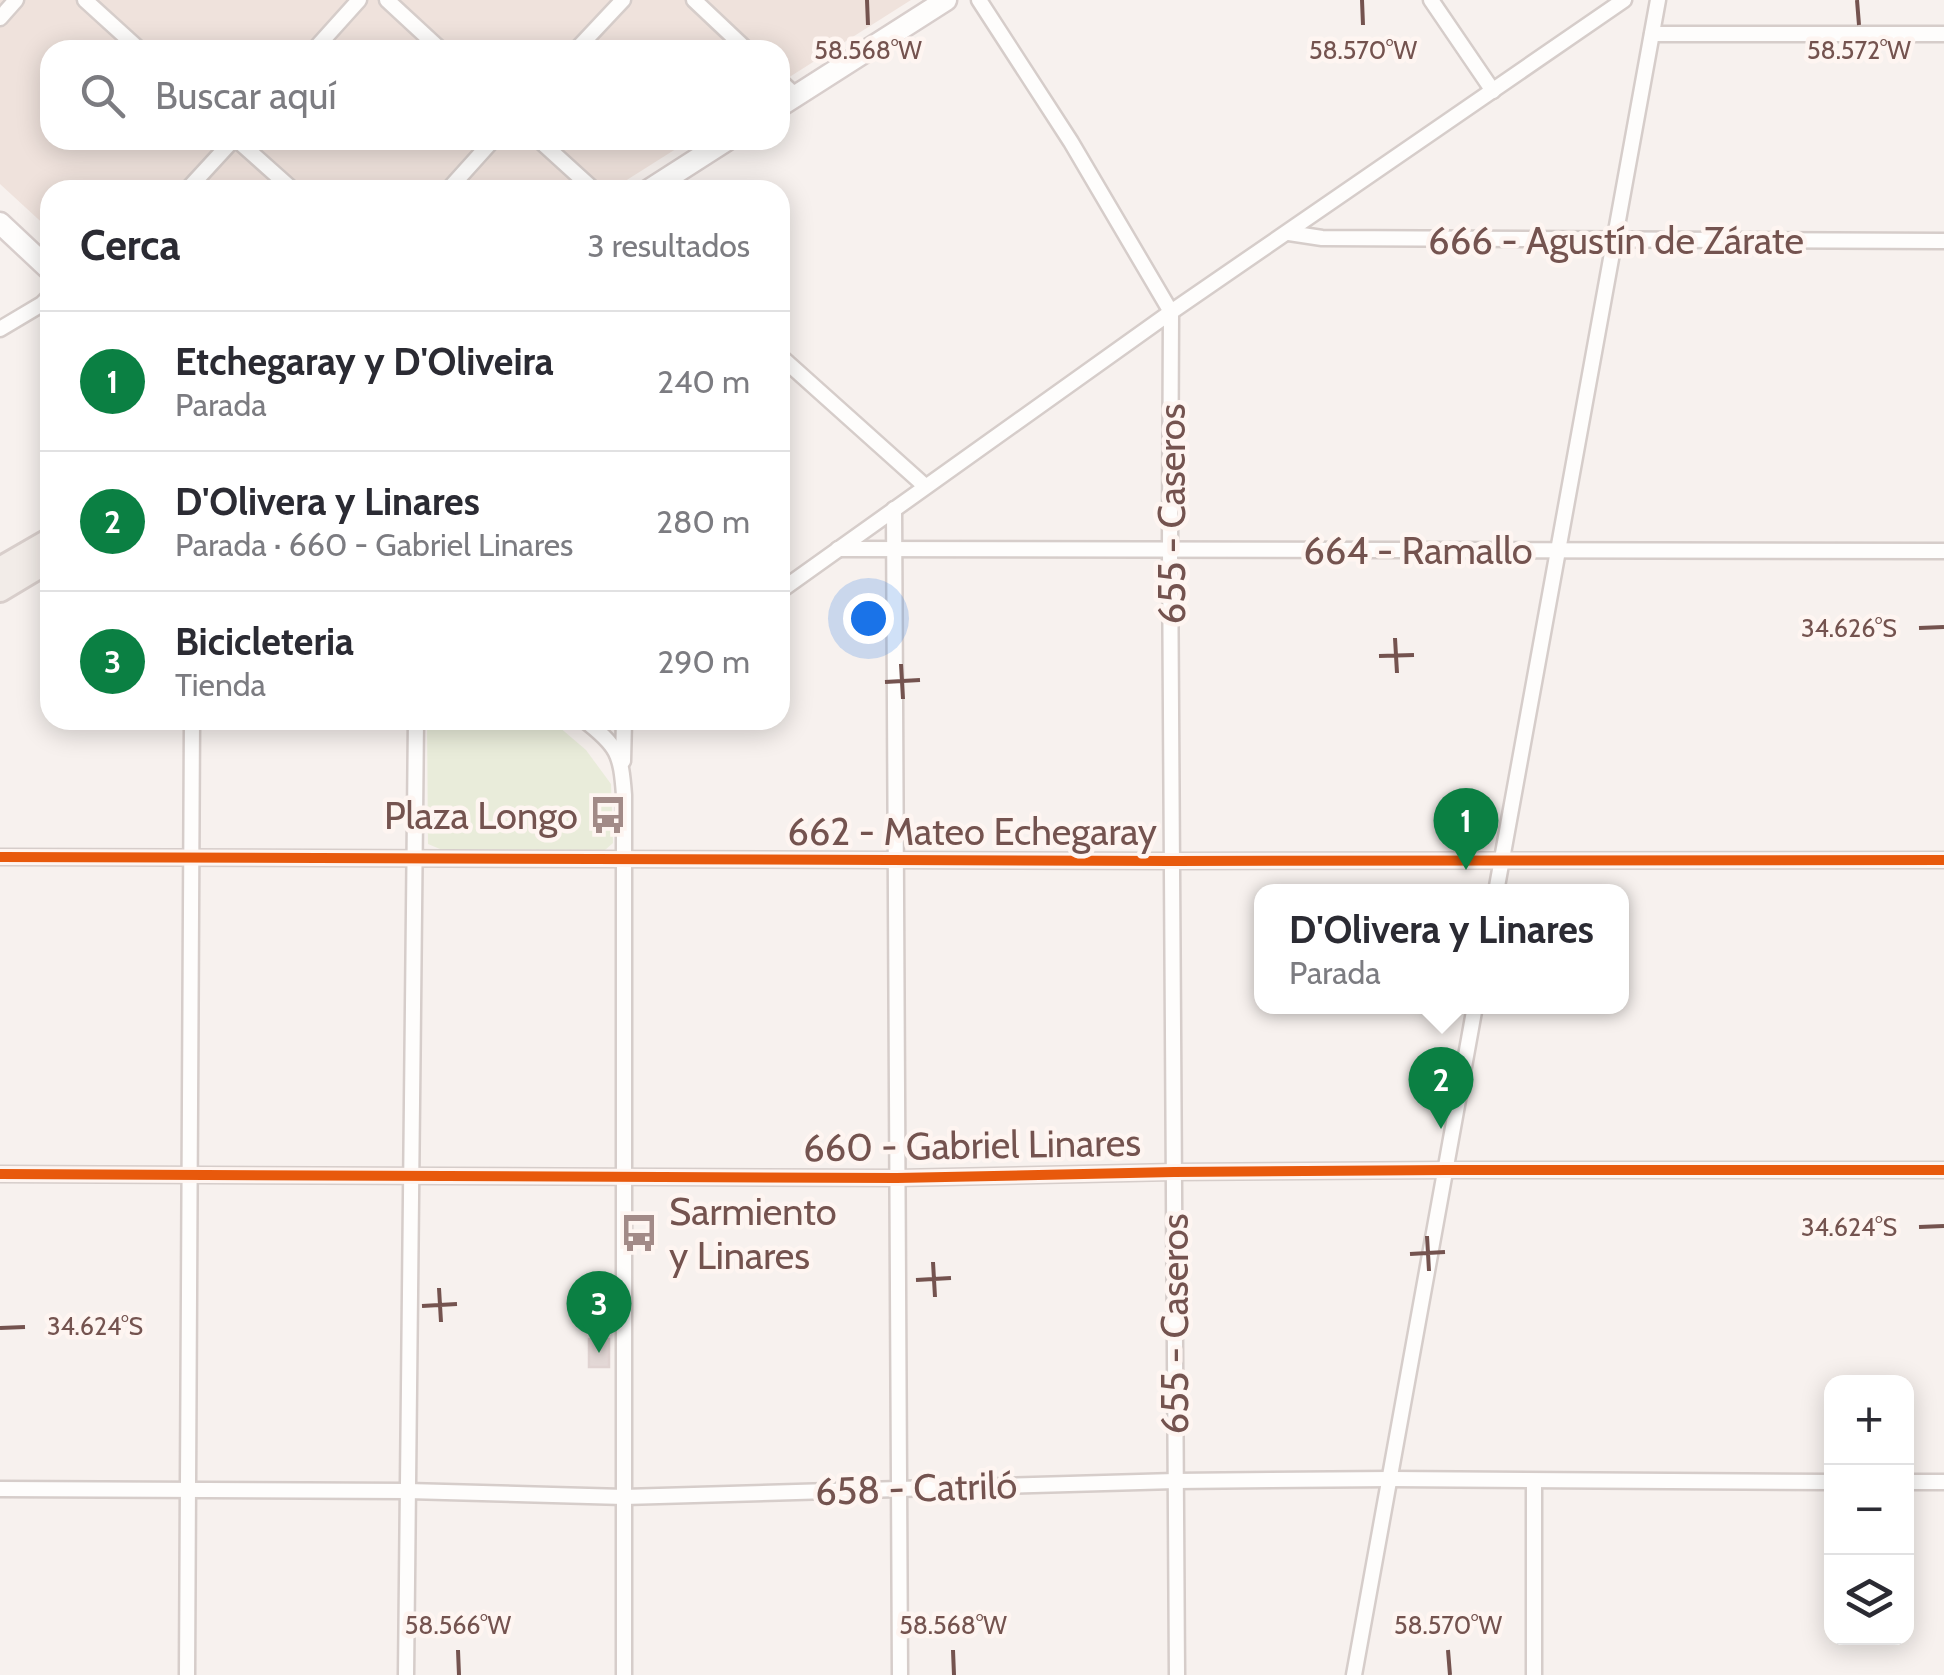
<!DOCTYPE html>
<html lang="es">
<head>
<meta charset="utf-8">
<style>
  :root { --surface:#fff; --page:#f2f2f3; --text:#2b2b33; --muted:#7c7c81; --line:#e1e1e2; --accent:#0b8043 }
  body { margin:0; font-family:Cabin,sans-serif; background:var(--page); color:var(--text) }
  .controls { position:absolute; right:30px; bottom:30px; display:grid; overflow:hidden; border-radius:20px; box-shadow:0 5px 25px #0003 }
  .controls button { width:90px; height:90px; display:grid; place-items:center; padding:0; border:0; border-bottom:2px solid var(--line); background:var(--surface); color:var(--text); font:50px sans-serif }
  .you { position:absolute; left:868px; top:618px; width:35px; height:35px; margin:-25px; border:8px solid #fff; border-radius:50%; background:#1a73e8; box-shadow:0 0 0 15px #1a73e833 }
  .badge { display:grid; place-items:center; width:65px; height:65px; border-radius:50%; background:var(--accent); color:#fff; font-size:32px; font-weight:700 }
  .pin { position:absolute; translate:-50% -82px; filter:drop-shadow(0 2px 5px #0008) }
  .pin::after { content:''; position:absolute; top:52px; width:35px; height:30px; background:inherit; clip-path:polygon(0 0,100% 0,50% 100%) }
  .popup { position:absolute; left:1254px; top:884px; width:375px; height:130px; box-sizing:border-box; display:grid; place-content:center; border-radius:20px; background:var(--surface); filter:drop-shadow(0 2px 8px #0005); font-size:32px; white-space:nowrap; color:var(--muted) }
  .popup b { font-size:38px; color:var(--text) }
  .popup::after { content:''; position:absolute; left:50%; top:100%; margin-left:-20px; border:20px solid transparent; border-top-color:var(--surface) }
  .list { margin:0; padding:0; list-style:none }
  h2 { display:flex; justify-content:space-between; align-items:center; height:130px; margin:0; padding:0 40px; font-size:42px }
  h2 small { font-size:32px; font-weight:400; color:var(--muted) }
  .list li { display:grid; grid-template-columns:65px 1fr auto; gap:30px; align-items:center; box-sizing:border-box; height:140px; padding:0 40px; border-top:2px solid var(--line) }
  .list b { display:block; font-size:38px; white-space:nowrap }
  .list p { margin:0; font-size:32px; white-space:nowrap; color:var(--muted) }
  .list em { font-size:32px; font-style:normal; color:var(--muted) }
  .icon { flex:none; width:55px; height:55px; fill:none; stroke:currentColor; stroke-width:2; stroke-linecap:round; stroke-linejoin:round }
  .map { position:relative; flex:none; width:1944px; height:1675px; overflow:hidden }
  .search { position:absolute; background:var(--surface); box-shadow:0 5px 25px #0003; left:40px; top:40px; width:750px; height:110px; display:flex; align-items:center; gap:25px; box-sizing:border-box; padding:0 35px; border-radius:30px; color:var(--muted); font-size:38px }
  .panel { position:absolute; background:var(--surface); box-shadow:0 5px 25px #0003; left:40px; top:180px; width:750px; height:550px; border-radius:30px }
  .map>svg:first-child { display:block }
</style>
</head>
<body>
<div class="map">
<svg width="1944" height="1675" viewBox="0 0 1944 1675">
  <rect width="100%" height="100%" fill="#f7f1ee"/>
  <path fill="#efe2dc" d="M 0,0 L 911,0 L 780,83 L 780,50 L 50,50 L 50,140 L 690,140 L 611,190 L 50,190 L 50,230 L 0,184 Z"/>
  <path fill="#e9ecda" d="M 427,720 L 551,720 L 586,750 L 611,784 L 613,843 L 605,850 L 440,849 L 428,844 Z"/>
  <rect fill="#e3d8d6" stroke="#e0d3d1" stroke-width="2.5" x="589" y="1339" width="20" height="28"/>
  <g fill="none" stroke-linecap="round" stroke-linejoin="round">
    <g stroke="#d6cdca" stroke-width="19">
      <g id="minor">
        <path d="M 85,0 L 140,50"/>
        <path d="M 387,0 L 441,50"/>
        <path d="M 694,0 L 747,50"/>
        <path d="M 979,0 L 1071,142 L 1171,312 L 1170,549 L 1177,1675"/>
        <path d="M 1431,0 L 1493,91"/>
        <path d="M 0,18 L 16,0"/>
        <path d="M 1652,34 L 1944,34"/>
        <path d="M 314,50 L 359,0"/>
        <path d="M 576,50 L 623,0"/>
        <path d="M 780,81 L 796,96"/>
        <path d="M 237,140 L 293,190"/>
        <path d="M 539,140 L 594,190"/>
        <path d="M 187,190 L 233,140"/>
        <path d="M 448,190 L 493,140"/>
        <path d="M 1289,233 L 1322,238 L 1944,241"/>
        <path d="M 0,329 L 42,304 L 50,296"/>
        <path d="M 780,356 L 925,486"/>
        <path d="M 894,509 L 900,1675"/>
        <path d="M 838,549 L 1944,551"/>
        <path d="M 780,591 L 1171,312 L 1624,0"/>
        <path d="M 584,720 C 618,746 621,754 624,795 L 624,1675"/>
        <path d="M 623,761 L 624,720"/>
        <path d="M 0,857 L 1173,861 L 1944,860"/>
        <path d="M 1496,892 L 1658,0"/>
        <path d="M 0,1174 L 897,1178 L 1174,1172 L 1446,1170 L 1944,1170"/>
        <path d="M 1906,1482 L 1944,1482"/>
        <path d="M 0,1489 L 408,1491 L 624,1497 L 1175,1481 L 1391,1479 L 1832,1482"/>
        <path d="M 187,1675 L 192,720"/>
        <path d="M 406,1675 L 416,720"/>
        <path d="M 1354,1675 L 1475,1006"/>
        <path d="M 1534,1675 L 1534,1481"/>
      </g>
    </g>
    <g stroke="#d8cecc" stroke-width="25">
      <g id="secondary">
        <path d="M 780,106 L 946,0"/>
        <path d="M 649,190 L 727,140"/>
        <path d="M 0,223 L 50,270"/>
      </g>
    </g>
    <g stroke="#d8cecb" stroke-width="28">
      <g id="primary">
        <path d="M 0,569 L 50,540"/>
        <path d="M 0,590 L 50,560"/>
      </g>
    </g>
    <use href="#minor" stroke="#fefdfc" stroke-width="14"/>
    <use href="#secondary" stroke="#fefdfc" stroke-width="20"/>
    <use href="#primary" stroke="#f2ece8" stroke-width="22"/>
    <g stroke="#fef5f1" stroke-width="16">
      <g id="cycleway">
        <path d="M 0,857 L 1173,861 L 1944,860"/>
        <path d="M 0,1174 L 897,1178 L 1174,1172 L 1446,1170 L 1944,1170"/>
      </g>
    </g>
    <use href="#cycleway" stroke="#e8590c" stroke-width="10"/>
  </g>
  <path fill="none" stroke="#74534f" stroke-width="4" d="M 867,0 L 868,25M 1362,0 L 1363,25M 1857,0 L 1859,25M 1919,628 L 1944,627M 1395,638 L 1397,673M 1379,656 L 1414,655M 901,664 L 903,699M 885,682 L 920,680M 1919,1227 L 1944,1226M 1427,1236 L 1429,1271M 1410,1254 L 1445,1252M 933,1262 L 935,1297M 916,1280 L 951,1278M 439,1288 L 441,1322M 422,1306 L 457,1304M 0,1328 L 25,1327M 458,1650 L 459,1675M 953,1650 L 954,1675M 1448,1650 L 1450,1675"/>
  <defs>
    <g id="bus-bare" transform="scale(3)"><path d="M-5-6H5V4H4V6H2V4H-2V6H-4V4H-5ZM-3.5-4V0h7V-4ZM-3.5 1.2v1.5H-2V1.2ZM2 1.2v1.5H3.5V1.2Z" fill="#a28a87" stroke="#fef5f1" stroke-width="2.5" paint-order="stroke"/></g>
  </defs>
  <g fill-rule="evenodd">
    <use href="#bus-bare" x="608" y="815"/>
    <use href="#bus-bare" x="639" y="1233"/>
  </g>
  <g text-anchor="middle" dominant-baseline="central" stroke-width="9" stroke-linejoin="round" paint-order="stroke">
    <g font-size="38" fill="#74534f" stroke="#fef5f1">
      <text x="1616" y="240">666 - Agustín de Zárate</text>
      <text transform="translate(1171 514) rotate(-90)">655 - Caseros</text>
      <text x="1418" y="550">664 - Ramallo</text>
      <text x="972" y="831">662 - Mateo Echegaray</text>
      <text transform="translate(972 1145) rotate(-1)">660 - Gabriel Linares</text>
      <text transform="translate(1174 1324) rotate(-90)">655 - Caseros</text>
      <text transform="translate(916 1488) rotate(-2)">658 - Catriló</text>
    </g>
    <g font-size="38" fill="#74534f" stroke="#fef5f1" text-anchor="end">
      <text x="578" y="815">Plaza Longo</text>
      <text x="669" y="1211" text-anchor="start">Sarmiento<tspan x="669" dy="44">y Linares</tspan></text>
    </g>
  </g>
  <g font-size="25" text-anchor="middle" fill="#74534f" stroke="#fef5f1" stroke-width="9" stroke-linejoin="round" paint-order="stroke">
    <text x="1859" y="59">58.572°W</text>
    <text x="868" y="59">58.568°W</text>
    <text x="1363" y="59">58.570°W</text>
    <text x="1849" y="637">34.626°S</text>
    <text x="1849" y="1236">34.624°S</text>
    <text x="95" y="1335">34.624°S</text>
    <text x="458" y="1634">58.566°W</text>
    <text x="953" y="1634">58.568°W</text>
    <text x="1448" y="1634">58.570°W</text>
  </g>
</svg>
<div class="controls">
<button>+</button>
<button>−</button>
<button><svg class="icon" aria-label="layers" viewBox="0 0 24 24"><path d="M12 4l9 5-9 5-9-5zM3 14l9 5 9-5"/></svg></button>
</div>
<div class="you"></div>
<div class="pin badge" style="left:1466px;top:870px">1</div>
<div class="pin badge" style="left:1441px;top:1129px">2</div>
<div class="popup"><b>D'Olivera y Linares</b>Parada</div>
<div class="pin badge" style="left:599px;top:1353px">3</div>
<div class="search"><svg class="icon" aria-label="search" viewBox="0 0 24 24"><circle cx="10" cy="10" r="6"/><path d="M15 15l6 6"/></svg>Buscar aquí</div>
<section class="panel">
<h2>Cerca<small>3 resultados</small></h2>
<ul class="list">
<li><span class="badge">1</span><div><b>Etchegaray y D'Oliveira</b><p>Parada</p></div><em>240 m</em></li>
<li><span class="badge">2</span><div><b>D'Olivera y Linares</b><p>Parada · 660 - Gabriel Linares</p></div><em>280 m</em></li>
<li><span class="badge">3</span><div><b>Bicicleteria</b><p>Tienda</p></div><em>290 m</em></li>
</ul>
</section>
</div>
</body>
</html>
